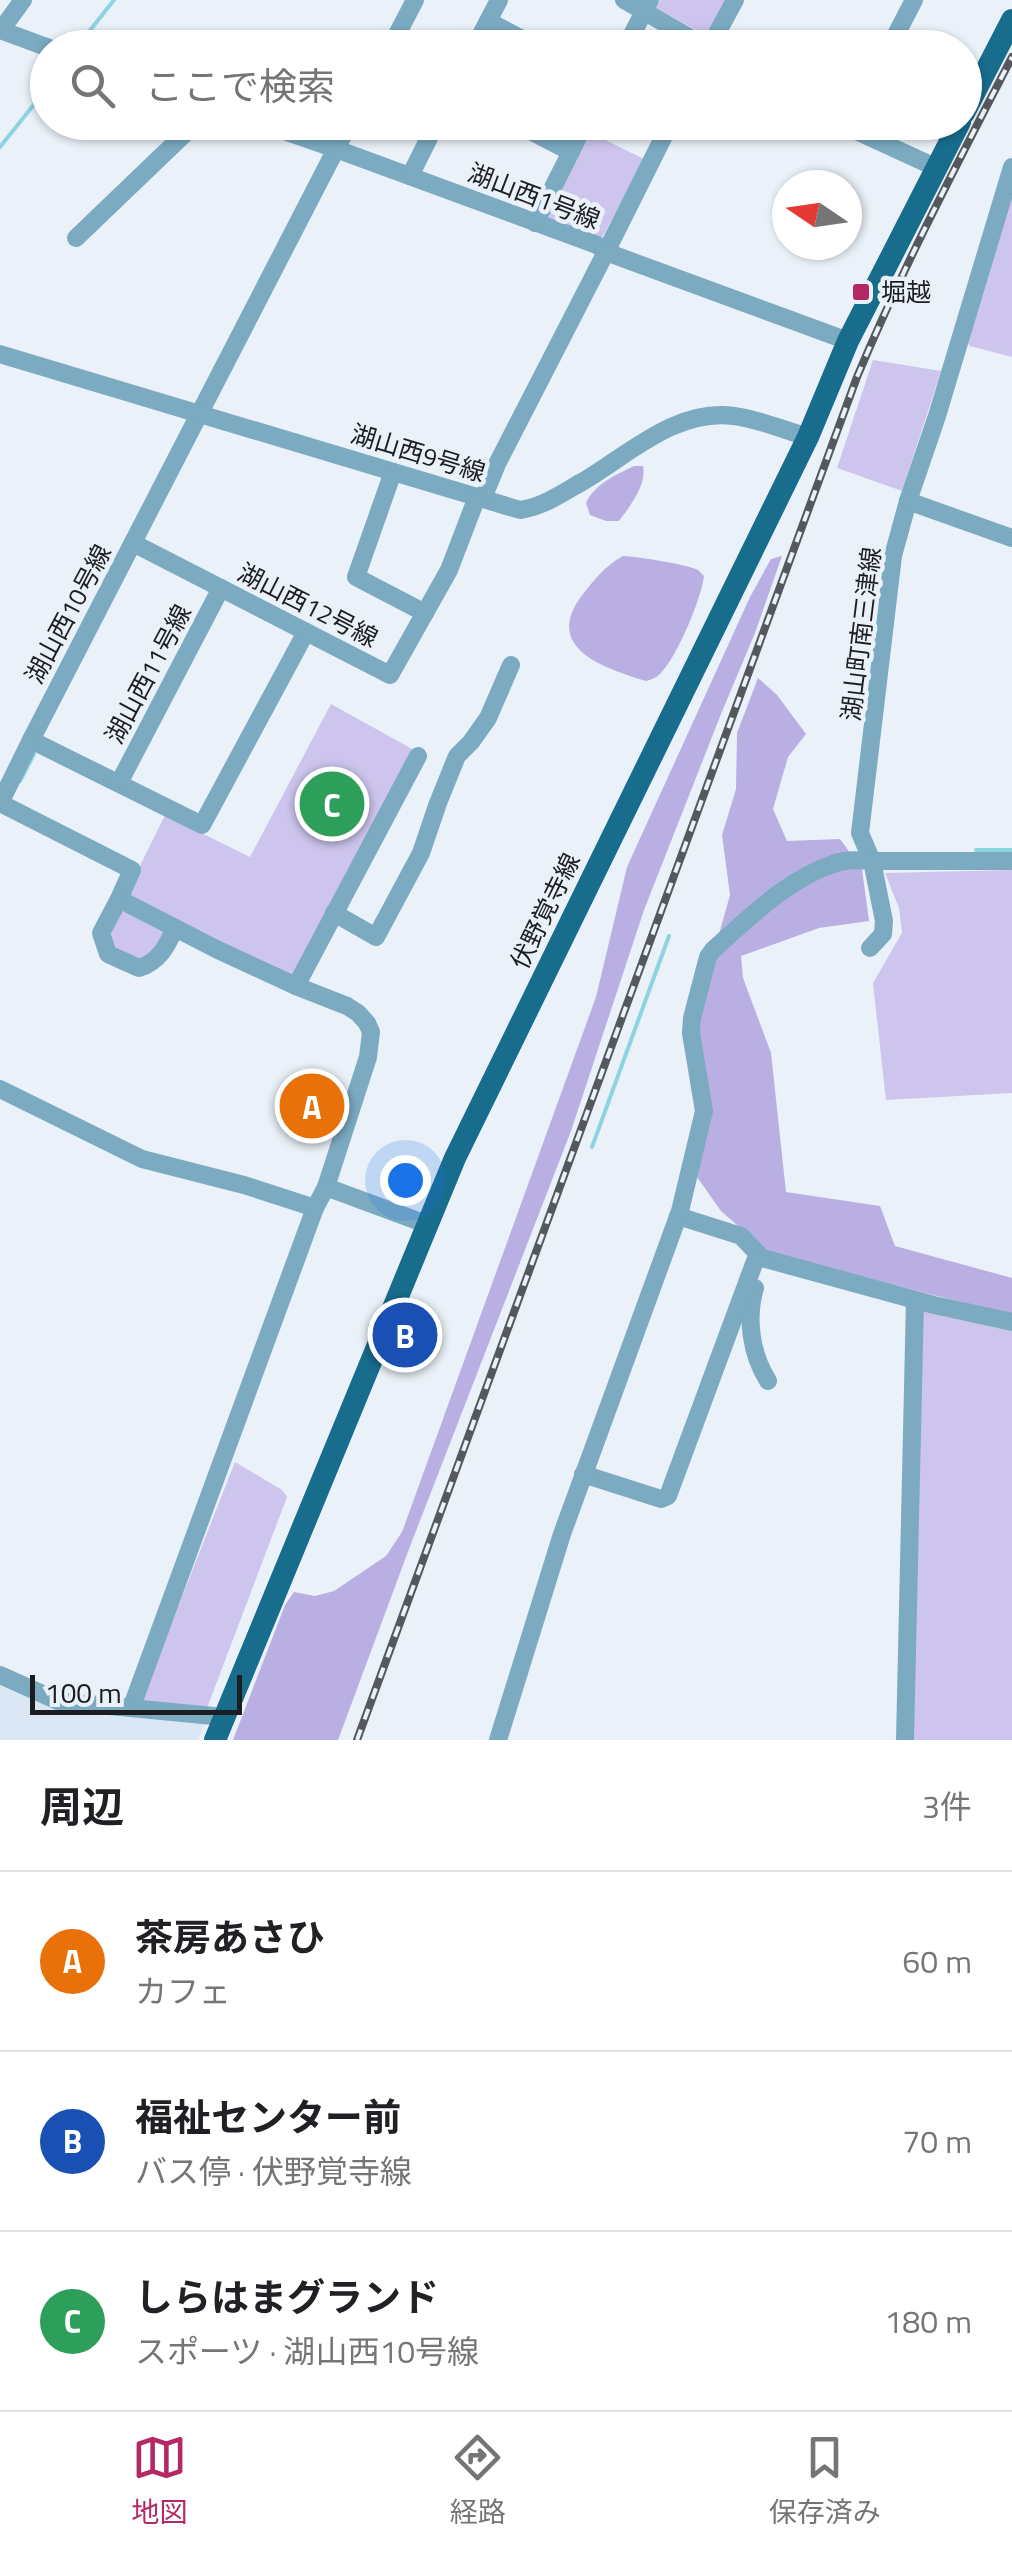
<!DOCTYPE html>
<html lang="ja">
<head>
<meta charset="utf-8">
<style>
  :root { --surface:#fff; --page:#f6f6f6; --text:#202124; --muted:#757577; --line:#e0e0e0; --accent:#b42965 }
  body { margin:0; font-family:"Titillium Web","Noto Sans JP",sans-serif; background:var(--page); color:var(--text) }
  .compass { position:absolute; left:772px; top:170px; width:90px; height:90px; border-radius:50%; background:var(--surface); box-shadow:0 2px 8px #0004; rotate:283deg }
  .scale { position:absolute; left:30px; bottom:25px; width:212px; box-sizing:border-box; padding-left:10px; border:5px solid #1b1d20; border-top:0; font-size:28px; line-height:35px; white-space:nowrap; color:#1b1d20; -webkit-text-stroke:8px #eaf1f8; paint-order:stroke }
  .you { position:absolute; left:405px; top:1180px; width:35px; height:35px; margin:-25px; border:8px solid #fff; border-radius:50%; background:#1a73e8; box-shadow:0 0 0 15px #1a73e833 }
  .badge { display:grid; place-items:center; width:65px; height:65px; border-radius:50%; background:var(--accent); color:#fff; font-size:32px; font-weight:700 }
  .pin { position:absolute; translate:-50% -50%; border:5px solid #fff; box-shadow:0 2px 10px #0006 }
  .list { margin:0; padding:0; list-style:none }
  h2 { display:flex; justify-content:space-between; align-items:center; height:130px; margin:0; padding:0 40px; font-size:42px }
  h2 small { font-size:32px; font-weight:400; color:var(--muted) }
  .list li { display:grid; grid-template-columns:65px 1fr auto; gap:30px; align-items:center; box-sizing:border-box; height:180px; padding:0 40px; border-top:2px solid var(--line) }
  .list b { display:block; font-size:38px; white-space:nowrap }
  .list p { margin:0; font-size:32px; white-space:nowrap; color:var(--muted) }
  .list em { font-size:32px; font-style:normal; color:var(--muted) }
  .icon { flex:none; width:55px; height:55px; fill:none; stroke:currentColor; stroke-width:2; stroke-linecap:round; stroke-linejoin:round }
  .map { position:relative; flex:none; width:1012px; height:1740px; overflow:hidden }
  .search { position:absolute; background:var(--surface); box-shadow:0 2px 8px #0004; left:30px; right:30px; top:30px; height:110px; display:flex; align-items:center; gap:25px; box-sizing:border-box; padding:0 35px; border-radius:55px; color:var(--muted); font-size:38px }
  .sheet { height:670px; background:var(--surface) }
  nav { display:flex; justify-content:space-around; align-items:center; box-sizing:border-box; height:140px; border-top:2px solid var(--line); background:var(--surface); font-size:28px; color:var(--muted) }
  nav a { display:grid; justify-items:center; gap:5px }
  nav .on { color:var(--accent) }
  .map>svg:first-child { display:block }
</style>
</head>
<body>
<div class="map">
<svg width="1012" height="1740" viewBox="0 0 1012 1740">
  <rect width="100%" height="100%" fill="#eaf1f8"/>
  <path fill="#dbe7f4" d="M 0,1676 L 55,1701 L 60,1710 L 66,1708 L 205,1722 L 198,1740 L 0,1740 Z"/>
  <g fill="#cec5ee">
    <path d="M 660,0 L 726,0 L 707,36 L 656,8 Z"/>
    <path d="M 591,133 L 644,159 L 602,238 L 546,219 Z"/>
    <path d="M 1012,194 L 1012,357 L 970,346 L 967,342 Z"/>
    <path d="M 873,360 L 941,371 L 902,491 L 837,468 Z"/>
    <path d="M 331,704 L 414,750 L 293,978 L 129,897 L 130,886 L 165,815 L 250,857 Z"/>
    <path d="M 1012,870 L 1012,1093 L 886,1100 L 873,983 L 902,933 L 899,908 L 885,873 Z"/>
    <path d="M 125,911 L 165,931 L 166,940 L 146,961 L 110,949 L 105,936 L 116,914 Z"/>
    <path d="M 921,1311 L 1012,1331 L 1012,1740 L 913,1740 Z"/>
    <path d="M 235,1462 L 282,1490 L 287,1497 L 207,1708 L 141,1701 Z"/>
  </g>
  <g fill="#baafe2">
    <path d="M 634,466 L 643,466 C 647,485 630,506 619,521 L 606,521 L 590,515 L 586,503 C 595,484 615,475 634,466 Z"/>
    <path d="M 623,556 C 634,556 690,565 698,570 C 700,572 702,574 704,576 C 701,600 677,657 660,674 C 658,677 650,680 646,681 C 604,668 541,648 583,594 C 595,579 606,565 623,556 Z"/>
    <path d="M 782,556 L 755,633 L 721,714 L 644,910 L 571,1131 L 409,1549 L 338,1740 L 233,1740 L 285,1605 L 294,1592 L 315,1596 L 334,1591 L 386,1556 L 402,1532 L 596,997 L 627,867 L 750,597 L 771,559 Z"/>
    <path d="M 758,678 L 777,695 L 806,734 L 788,757 L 773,809 L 787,841 L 840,839 L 862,869 L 869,921 L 819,928 L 741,956 L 743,978 L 771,1053 L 786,1192 L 880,1206 L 895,1246 L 1012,1278 L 1012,1315 L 769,1253 L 721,1211 L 697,1177 L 711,1103 L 698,1024 L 712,959 L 730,895 L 722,835 L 736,789 L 737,733 Z"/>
  </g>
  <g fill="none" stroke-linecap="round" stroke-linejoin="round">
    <g stroke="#8cd4df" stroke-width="4">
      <path d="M 76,48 L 114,0"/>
      <path d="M 0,147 L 48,87"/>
      <path d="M 20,781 L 34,754"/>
      <path d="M 976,850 L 1012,850"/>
      <path d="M 592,1147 L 669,936"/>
    </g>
    <g stroke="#7baac1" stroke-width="18">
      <path d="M 624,0 L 708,48"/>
      <path d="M 488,21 L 539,48"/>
      <path d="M 0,30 L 49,48"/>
      <path d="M 1,30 L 23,0"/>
      <path d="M 390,48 L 415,0"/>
      <path d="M 474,48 L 499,0"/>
      <path d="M 625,48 L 650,0"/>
      <path d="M 709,48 L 735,0"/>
      <path d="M 889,48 L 914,0"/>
      <path d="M 258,122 L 336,149 L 31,740 L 202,825 L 306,632"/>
      <path d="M 350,122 L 336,149 L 597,245 L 606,252 L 671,122"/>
      <path d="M 513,122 L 571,152"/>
      <path d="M 837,122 L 937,168"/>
      <path d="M 1012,167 L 937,416 L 908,501 L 893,556 L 860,833 L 872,861 L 1012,861"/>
      <path d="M 410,176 L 437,122"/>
      <path d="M 535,223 L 586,122"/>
      <path d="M 76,238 L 197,122"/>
      <path d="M 0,354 L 520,510 C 543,507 562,493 582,482 C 628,455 676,408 734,416 C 758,419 784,430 808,437"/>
      <path d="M 393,472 L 356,577 L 425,613"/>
      <path d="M 483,498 L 497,464 L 606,252 L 848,341"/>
      <path d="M 908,501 L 1012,538"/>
      <path d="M 133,543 L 390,675 L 449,570 L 477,497"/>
      <path d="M 31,740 L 0,803 L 132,870 L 119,899 L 216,949 L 296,986 L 347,1006 L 358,1013 L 367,1023 L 371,1032 L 368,1057 L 326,1187 L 315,1208 L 132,1706"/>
      <path d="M 119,783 L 221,588"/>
      <path d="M 119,899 L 101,933 L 108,954 L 139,968 C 159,962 167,946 175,928"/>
      <path d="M 334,913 L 376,937 L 421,853 L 438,803 L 457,756 L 471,742 L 488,718 L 511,665"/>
      <path d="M 296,986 L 418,756"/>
      <path d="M 0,1089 L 142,1159 L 244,1185 L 315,1208"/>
      <path d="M 326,1187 L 426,1224"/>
      <path d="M 678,1216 L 741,1236 L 762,1258 L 934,1305 L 1012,1322"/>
      <path d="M 755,1288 C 746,1318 751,1354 768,1381"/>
      <path d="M 583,1474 L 661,1499 L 668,1496 L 755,1261 L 762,1258"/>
      <path d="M 0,1675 L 58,1701 L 224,1717"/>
      <path d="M 498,1740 L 562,1534 L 680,1211 L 704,1111 L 691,1033 L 692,1018 L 708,957 L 713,950 C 749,918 786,880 833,864 C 846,859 859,860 872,861 L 884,921 L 883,934 L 870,948"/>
      <path d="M 905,1740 L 915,1300"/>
    </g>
    <g stroke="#186c8c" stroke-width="22">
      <path d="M 964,113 L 1012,20"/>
      <path d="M 215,1740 L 455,1158 L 808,437 L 848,341 L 960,122"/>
    </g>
    <g stroke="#55595d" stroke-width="8">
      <path id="rail" d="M 357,1740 L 857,377 C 903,267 958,162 1012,57"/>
    </g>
    <use href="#rail" stroke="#eaf1f8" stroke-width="4" stroke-dasharray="11" stroke-linecap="butt"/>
  </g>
  <rect fill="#b42965" stroke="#eaf1f8" stroke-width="4" x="851" y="282" width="20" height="20" rx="5"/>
  <g text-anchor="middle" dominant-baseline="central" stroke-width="9" stroke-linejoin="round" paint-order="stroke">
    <g font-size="25" fill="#1b1d20" stroke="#eaf1f8">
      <text transform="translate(534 196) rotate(21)">湖山西1号線</text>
      <text transform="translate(418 453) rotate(17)">湖山西9号線</text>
      <text transform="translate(308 605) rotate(27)">湖山西12号線</text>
      <text transform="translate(68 614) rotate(-62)">湖山西10号線</text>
      <text transform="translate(861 634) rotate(-83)">湖山町南三津線</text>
      <text transform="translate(148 674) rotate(-62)">湖山西11号線</text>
      <text transform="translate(545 911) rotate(-64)">伏野覚寺線</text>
    </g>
    <g font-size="25" fill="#1b1d20" stroke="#eaf1f8" text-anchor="start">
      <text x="881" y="292">堀越</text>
    </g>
  </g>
</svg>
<svg class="compass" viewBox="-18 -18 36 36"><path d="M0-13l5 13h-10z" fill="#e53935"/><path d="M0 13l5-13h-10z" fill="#757577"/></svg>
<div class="scale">100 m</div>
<div class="you"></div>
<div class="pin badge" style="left:312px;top:1106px;background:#e8710a">A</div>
<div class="pin badge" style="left:405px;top:1335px;background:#1a4fb4">B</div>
<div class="pin badge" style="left:332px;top:804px;background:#2e9e5b">C</div>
<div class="search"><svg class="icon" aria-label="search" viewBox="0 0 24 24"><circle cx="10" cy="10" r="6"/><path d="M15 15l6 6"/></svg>ここで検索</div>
</div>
<section class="sheet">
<h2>周辺<small>3件</small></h2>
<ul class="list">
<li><span class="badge" style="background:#e8710a">A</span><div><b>茶房あさひ</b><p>カフェ</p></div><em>60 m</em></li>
<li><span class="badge" style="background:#1a4fb4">B</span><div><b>福祉センター前</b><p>バス停 · 伏野覚寺線</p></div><em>70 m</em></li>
<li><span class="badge" style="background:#2e9e5b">C</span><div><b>しらはまグランド</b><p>スポーツ · 湖山西10号線</p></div><em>180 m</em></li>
</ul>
</section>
<nav>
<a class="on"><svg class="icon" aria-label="map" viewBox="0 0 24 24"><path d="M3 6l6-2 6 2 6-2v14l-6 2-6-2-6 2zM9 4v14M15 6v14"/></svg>地図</a>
<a><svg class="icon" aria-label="directions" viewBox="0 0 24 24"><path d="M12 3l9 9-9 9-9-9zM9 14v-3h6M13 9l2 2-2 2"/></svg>経路</a>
<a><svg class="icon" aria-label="saved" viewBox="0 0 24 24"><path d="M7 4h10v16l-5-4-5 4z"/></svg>保存済み</a>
</nav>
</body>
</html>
